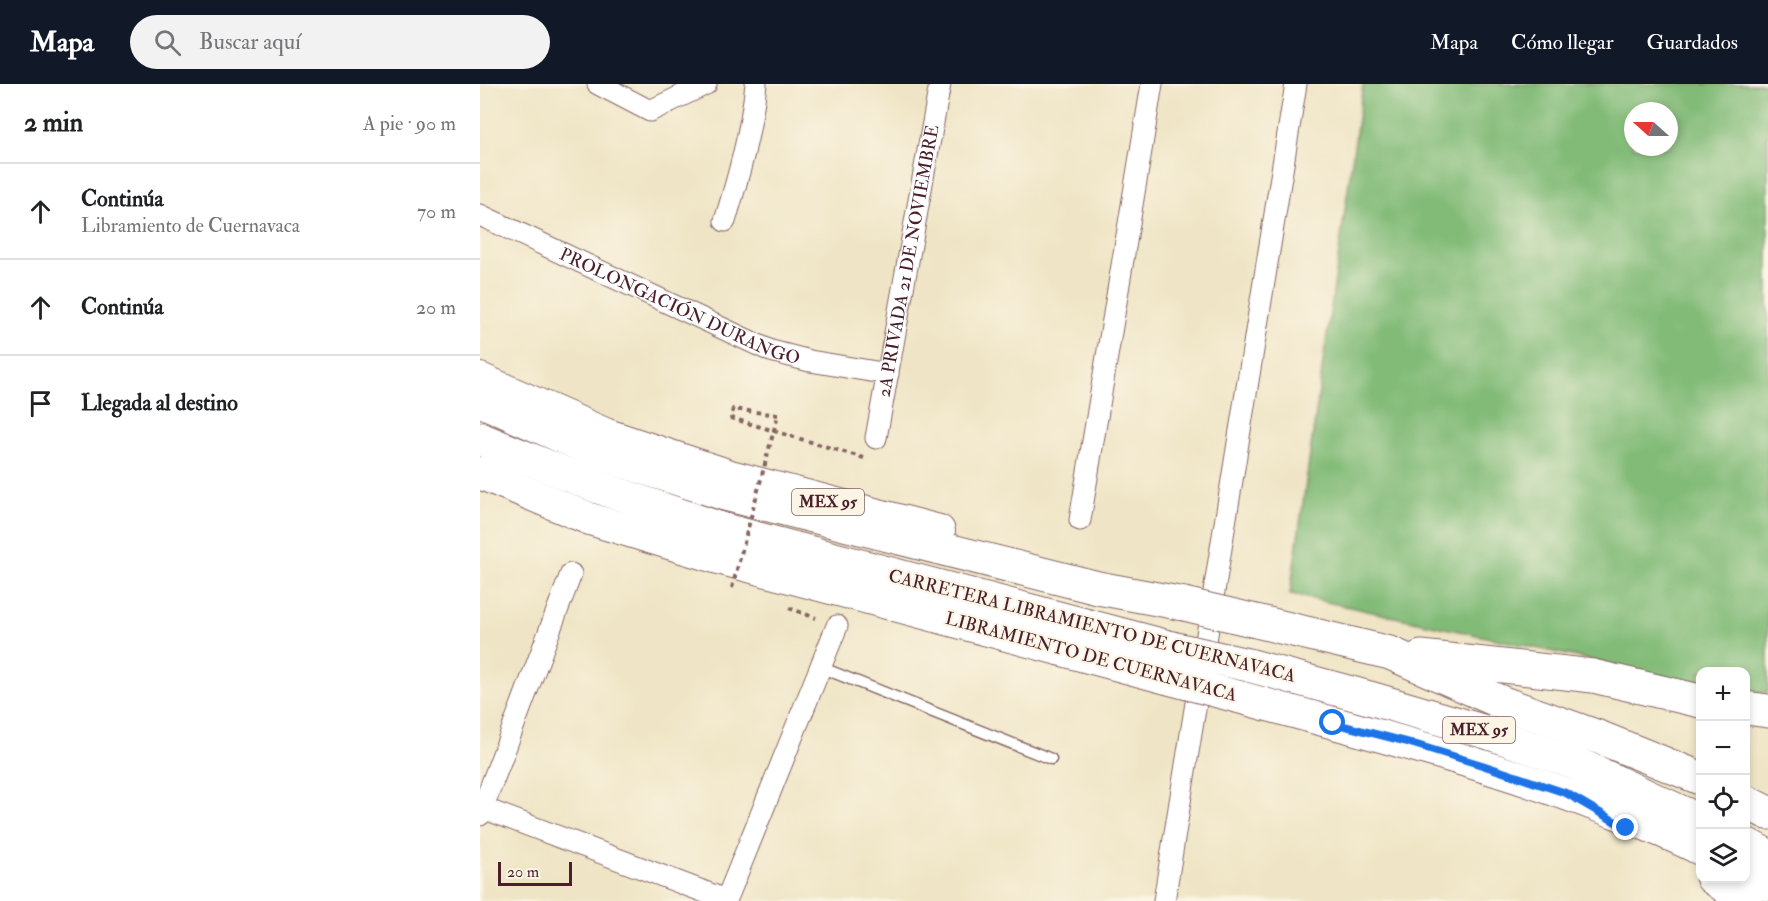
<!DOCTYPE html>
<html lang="es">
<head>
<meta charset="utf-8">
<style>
  :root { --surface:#fff; --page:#f2f2f2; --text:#202124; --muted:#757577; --line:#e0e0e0; --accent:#111827 }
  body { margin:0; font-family:"IM FELL Double Pica",serif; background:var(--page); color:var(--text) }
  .controls { position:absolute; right:18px; bottom:18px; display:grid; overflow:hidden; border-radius:12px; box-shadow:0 3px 9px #0003 }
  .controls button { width:54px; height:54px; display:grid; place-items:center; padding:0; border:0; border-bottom:2px solid var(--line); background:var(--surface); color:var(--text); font:30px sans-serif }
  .compass { position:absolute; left:1144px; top:18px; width:54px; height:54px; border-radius:50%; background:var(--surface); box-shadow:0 3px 9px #0003; rotate:291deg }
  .scale { position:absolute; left:18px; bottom:15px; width:74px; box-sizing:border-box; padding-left:6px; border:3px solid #4a1f2b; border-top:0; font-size:16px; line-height:21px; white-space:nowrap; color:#4a1f2b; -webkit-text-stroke:4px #fcf5e5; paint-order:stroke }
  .stop { position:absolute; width:18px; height:18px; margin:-14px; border:4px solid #1a73e8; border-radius:50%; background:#fff }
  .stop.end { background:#1a73e8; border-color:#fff; box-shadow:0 2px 6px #0008 }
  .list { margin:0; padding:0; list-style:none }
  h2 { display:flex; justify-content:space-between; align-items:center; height:78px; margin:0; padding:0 24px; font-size:26px }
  h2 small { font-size:20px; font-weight:400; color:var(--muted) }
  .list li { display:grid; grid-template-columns:39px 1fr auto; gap:18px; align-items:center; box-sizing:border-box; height:96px; padding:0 24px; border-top:2px solid var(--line) }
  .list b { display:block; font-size:22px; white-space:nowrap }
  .list p { margin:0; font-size:20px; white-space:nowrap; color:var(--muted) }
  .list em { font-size:20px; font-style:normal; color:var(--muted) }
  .icon { flex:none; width:33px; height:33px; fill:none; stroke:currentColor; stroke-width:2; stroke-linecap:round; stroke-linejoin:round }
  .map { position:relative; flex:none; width:1288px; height:817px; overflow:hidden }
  header { display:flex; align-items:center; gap:36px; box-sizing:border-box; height:84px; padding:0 30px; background:var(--accent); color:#fff }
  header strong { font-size:28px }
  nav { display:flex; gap:33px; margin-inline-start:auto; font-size:21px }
  .search { width:420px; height:54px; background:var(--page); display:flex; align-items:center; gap:15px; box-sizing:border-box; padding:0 21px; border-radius:33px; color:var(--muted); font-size:22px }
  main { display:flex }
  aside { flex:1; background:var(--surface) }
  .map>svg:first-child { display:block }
</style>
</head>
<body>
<header>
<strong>Mapa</strong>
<div class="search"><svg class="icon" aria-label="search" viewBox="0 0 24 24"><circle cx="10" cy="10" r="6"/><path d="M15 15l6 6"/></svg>Buscar aquí</div>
<nav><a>Mapa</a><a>Cómo llegar</a><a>Guardados</a></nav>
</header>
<main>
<aside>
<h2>2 min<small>A pie · 90 m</small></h2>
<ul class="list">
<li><svg class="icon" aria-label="ahead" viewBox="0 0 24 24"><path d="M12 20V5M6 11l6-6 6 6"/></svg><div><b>Continúa</b><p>Libramiento de Cuernavaca</p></div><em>70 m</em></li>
<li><svg class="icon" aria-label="ahead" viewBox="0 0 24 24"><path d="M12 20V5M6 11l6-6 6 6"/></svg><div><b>Continúa</b></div><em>20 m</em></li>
<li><svg class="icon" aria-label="arrive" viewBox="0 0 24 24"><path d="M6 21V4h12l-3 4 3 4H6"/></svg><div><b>Llegada al destino</b></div></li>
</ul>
</aside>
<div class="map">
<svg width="1288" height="817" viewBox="0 0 1288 817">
  <rect width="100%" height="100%" fill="#fcf5e5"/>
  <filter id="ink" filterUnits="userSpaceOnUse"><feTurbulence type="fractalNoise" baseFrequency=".0167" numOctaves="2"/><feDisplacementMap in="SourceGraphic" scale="12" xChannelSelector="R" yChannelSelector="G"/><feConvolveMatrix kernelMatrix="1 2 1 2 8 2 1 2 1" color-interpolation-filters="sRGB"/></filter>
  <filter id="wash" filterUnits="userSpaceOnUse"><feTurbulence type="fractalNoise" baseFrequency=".008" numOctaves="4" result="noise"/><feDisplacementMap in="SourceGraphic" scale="24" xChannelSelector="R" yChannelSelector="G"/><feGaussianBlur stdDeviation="1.35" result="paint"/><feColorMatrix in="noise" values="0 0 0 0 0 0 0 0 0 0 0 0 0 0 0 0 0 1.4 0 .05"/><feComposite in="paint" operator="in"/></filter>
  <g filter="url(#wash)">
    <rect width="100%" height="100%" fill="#efe5c6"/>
    <path fill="#82bb78" stroke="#666d52" stroke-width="1.5" fill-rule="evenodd" d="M 883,0 L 1288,0 L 1288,609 L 1266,609 L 1266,588 L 1220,588 L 1220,600 L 810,510 ZM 1153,27 L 1189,27 L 1189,63 L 1153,63 Z"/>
  </g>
  <g filter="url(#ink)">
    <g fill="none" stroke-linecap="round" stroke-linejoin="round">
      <g stroke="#846461" stroke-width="13">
        <path id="service" d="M 340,583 L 571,675"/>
      </g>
      <g stroke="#846461" stroke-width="23">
        <g id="minor">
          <path d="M 118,0 L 170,27 L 226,0"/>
          <path id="s1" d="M 0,131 L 291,267 L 330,277 L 408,290"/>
          <path d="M 245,137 C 259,91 271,47 276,0"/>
          <path id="s2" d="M 396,354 L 460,0"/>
          <path d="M 600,436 L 672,0"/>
          <path d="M 0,723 L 246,816"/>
          <path d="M 0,731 L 91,490"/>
          <path d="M 246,817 L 357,542"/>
          <path d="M 684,817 L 816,0"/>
        </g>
      </g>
      <g stroke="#846461" stroke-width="34">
        <g id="primary">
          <path d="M 0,295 L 127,351 L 250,392 L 459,447"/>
          <path d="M 0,389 L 110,435 L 235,473 L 687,594"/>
          <path d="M 759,613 C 882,647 1005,678 1124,724 C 1157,737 1189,749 1220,765"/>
          <path d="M 1266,788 L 1288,801"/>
          <path d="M 1232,794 L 1266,817"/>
        </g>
      </g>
      <g stroke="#846461" stroke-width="35">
        <g id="trunk">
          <path d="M 0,316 L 121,370 L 245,410 L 618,504 L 704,520"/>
          <path d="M 0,355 L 118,403 L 244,446 L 692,564"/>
          <path d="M 776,537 L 910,569 L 1023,619 L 1121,654 L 1220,694"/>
          <path d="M 941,573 L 1113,592 L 1220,617"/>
          <path d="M 768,581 L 893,615 L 1009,649 L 1098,680 L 1220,737"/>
          <path d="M 1266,624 L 1288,627"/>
          <path d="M 1266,718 L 1288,729"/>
          <path d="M 1266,760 L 1288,772"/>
        </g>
      </g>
      <g stroke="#846461" stroke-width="4" stroke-dasharray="4.5 4.5" stroke-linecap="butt">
        <path d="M 298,331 L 253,325 L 251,334 L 384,374"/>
        <path d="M 309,524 L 336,534"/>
      </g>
      <use href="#service" stroke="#fff" stroke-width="10"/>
      <use href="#minor" stroke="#fff" stroke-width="21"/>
      <use href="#primary" stroke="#fff" stroke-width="32"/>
      <use href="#trunk" stroke="#fff" stroke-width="33"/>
      <g stroke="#846461" stroke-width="34" stroke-linecap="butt">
        <path id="primary-bridge" d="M 687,594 L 759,613"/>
      </g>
      <g stroke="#846461" stroke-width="35" stroke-linecap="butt">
        <g id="trunk-bridge">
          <path d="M 704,520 L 776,537"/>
          <path d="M 692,564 L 768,581"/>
        </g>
      </g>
      <path stroke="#846461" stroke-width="4" stroke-dasharray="4.5 4.5" stroke-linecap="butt" d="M 252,504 L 298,331"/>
      <use href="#primary-bridge" stroke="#fff" stroke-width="32"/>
      <use href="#trunk-bridge" stroke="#fff" stroke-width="33"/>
    </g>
  </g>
  <g fill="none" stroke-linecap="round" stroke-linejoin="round" filter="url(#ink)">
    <path stroke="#1a73e8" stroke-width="8" d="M 853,639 L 927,658 L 1002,681 L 1086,709 L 1146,744"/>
  </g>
  <g text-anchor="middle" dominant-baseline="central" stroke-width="4.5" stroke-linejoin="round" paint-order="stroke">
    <g fill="#fcf5e5" stroke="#7f5f63" stroke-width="1.5">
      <rect x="312" y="405" width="72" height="26" rx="4.5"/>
      <rect x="963" y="633" width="72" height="26" rx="4.5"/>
    </g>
    <g font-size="16" font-weight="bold" fill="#4a1f2b">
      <text x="348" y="418">MEX 95</text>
      <text x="999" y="646">MEX 95</text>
    </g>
    <g font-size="18" fill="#4a1f2b" stroke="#fcf5e5">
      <text stroke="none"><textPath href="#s2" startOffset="180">2A PRIVADA 21 DE NOVIEMBRE</textPath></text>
      <text stroke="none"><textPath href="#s1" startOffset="220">PROLONGACIÓN DURANGO</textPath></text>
      <text transform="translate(612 542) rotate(14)">CARRETERA LIBRAMIENTO DE CUERNAVACA</text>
      <text transform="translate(611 573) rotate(15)">LIBRAMIENTO DE CUERNAVACA</text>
    </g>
  </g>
</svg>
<div class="controls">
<button>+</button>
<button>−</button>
<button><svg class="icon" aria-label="locate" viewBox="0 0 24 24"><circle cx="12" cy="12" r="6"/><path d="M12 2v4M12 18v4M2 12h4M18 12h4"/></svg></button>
<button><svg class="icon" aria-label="layers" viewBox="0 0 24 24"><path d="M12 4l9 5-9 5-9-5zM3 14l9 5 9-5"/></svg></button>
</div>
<svg class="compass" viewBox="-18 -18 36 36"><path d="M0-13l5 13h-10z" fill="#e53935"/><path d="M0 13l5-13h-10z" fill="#757577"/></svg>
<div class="scale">20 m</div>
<div class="stop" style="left:853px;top:639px"></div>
<div class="stop end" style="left:1146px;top:744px"></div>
</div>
</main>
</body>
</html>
